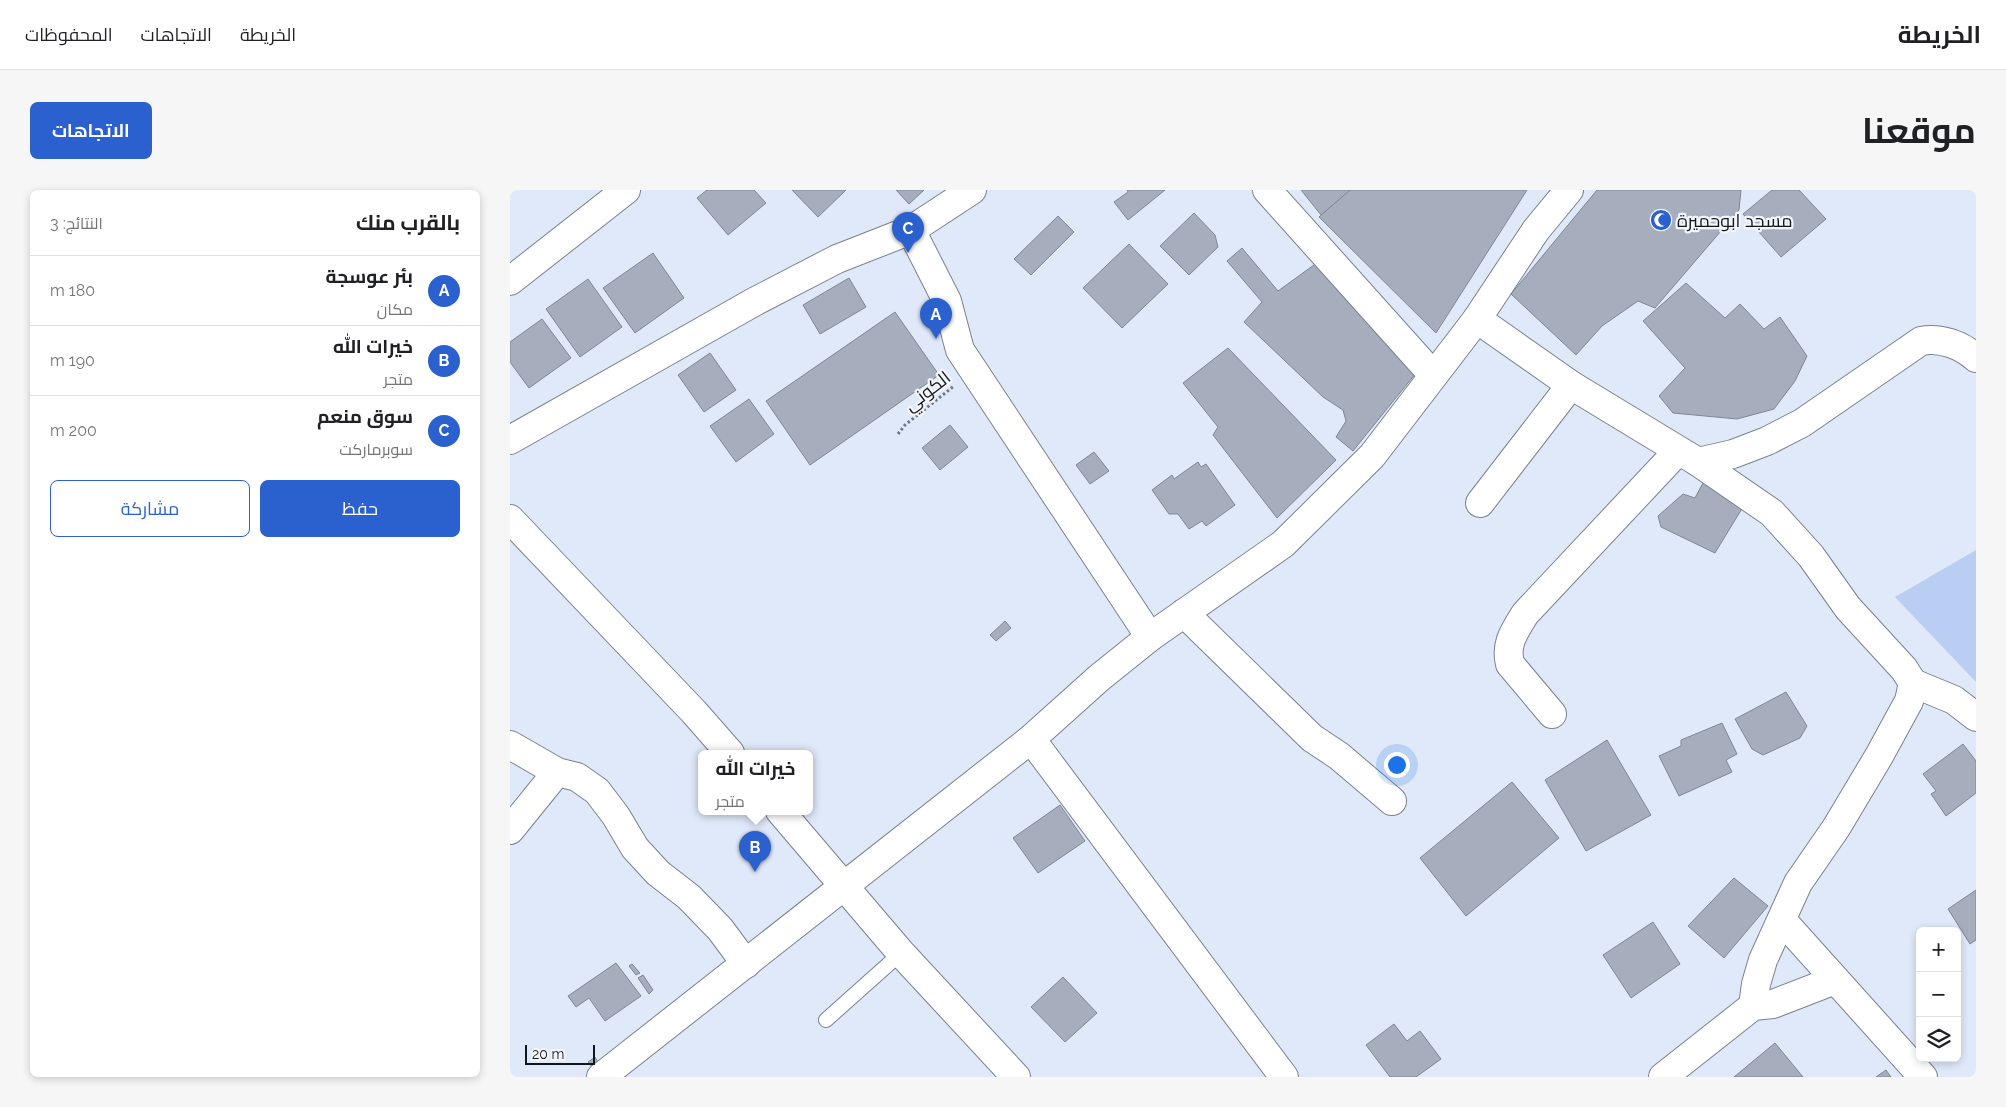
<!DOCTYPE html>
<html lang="ar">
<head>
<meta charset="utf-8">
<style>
  :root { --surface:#fff; --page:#f6f6f6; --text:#202124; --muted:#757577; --line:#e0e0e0; --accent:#2a61ce }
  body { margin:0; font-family:Raleway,Cairo,sans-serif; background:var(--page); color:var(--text); direction:rtl }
  .controls { position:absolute; right:15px; bottom:15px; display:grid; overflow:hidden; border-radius:8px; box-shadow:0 2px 8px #0003 }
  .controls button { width:45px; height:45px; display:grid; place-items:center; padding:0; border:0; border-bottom:1px solid var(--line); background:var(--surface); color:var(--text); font:25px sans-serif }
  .scale { position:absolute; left:15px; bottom:12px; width:70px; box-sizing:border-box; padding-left:5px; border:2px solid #13161b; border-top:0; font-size:14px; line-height:18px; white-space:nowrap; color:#13161b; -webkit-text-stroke:4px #f2f6fc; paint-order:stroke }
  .you { position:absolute; left:886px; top:574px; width:18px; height:18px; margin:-12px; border:4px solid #fff; border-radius:50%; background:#1a73e8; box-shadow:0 0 0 8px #1a73e833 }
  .badge { display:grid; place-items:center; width:32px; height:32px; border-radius:50%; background:var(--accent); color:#fff; font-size:16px; font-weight:700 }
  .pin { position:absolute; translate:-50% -41px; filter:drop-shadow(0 1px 2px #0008) }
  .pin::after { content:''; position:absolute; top:26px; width:18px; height:15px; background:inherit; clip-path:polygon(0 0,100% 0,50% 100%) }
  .popup { position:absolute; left:188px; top:560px; width:115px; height:65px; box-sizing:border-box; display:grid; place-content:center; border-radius:8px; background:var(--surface); filter:drop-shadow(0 1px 4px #0005); font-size:16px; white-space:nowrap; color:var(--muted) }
  .popup b { font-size:19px; color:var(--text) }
  .popup::after { content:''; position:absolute; left:50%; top:100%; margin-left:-10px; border:10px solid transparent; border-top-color:var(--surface) }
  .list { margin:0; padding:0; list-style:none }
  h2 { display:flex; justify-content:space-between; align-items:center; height:65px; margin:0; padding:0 20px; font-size:21px }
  h2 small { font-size:16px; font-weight:400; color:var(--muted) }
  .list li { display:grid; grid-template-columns:32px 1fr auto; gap:15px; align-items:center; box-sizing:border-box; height:70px; padding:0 20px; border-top:1px solid var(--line) }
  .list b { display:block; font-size:19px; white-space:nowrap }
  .list p { margin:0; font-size:16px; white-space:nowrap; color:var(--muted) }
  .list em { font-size:16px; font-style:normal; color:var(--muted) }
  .actions { display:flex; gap:10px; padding:15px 20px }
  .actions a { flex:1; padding:11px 0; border:1px solid var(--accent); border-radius:8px; text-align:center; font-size:18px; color:var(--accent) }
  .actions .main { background:var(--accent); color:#fff }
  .icon { flex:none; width:28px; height:28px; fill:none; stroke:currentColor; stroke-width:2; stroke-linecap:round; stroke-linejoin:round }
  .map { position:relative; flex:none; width:1466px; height:887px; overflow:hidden; direction:ltr; border-radius:8px }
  header { display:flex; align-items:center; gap:30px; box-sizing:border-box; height:70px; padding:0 25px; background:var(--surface); border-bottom:1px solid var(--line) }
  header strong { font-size:24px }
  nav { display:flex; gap:28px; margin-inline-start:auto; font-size:18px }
  .intro { display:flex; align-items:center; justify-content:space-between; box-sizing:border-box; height:120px; padding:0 30px }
  h1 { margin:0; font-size:35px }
  .button { padding:12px 22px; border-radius:8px; background:var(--accent); color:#fff; font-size:18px; font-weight:700 }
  main { display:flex; gap:30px; padding:0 30px }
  aside { flex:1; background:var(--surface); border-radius:8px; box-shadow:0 2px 8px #0003 }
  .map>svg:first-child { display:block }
</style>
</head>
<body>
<header>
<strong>الخريطة</strong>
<nav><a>الخريطة</a><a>الاتجاهات</a><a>المحفوظات</a></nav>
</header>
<div class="intro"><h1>موقعنا</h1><a class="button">الاتجاهات</a></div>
<main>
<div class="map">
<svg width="1466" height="887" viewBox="0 0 1466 887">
  <rect width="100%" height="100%" fill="#e0e9f9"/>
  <path fill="#bacef3" d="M 1466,360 L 1466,492 L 1385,407 Z"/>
  <g fill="#a6aebd" stroke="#7f8795">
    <path d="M 197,0 L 244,0 L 256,13 L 218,45 L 187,8 Z"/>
    <path d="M 282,0 L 336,0 L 308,27 Z"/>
    <path d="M 386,0 L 414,0 L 399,14 Z"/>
    <path d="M 617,0 L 655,0 L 618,30 L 604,12 L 618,2 Z"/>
    <path d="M 791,0 L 841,0 L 811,25 Z"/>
    <path d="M 840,0 L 1017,0 L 926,143 L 809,27 Z"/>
    <path d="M 1087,0 L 1231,0 L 1229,20 L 1145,118 L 1128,111 L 1092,136 L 1066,165 L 1001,104 Z"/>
    <path d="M 1262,0 L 1289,0 L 1316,29 L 1271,67 L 1233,24 Z"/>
    <path d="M 684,23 L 705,45 L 708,57 L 679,85 L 650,56 Z"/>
    <path d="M 548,26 L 564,42 L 521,85 L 504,69 Z"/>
    <path d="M 619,54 L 658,94 L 612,138 L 573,98 Z"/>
    <path d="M 732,58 L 768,101 L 808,72 L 910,178 L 843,261 L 826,247 L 836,231 L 833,220 L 813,207 L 734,132 L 752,112 L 717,71 Z"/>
    <path d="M 143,63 L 174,108 L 125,143 L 93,98 Z"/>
    <path d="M 339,88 L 356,117 L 310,144 L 293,115 Z"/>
    <path d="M 78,89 L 112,137 L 70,167 L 36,119 Z"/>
    <path d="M 1176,93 L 1215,128 L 1230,114 L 1254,139 L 1270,127 L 1297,166 L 1285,191 L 1264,219 L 1227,229 L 1163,223 L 1149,206 L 1175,178 L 1133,131 Z"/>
    <path d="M 385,122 L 429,185 L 300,275 L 256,211 Z"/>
    <path d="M 32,129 L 61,168 L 19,198 L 0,172 L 0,152 Z"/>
    <path d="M 718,158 L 826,270 L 767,328 L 703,245 L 708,237 L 673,193 Z"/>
    <path d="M 200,163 L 226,200 L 194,222 L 168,185 Z"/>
    <path d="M 239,209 L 264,244 L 226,272 L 200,236 Z"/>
    <path d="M 440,235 L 458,257 L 430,280 L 412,258 Z"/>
    <path d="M 584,262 L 599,281 L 580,294 L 566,275 Z"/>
    <path d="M 688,272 L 691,277 L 696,274 L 725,315 L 696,336 L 692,331 L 679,339 L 668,324 L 659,324 L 642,300 L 662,285 L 664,289 Z"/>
    <path d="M 1194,291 L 1233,317 L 1205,363 L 1151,337 L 1148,326 L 1173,304 L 1185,308 Z"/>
    <path d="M 495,431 L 501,438 L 486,451 L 480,445 Z"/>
    <path d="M 1276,502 L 1297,536 L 1290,548 L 1253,565 L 1242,559 L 1225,529 Z"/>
    <path d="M 1212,533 L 1227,564 L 1216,570 L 1222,582 L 1169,606 L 1149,566 L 1171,556 L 1171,550 Z"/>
    <path d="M 1097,550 L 1141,625 L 1076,661 L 1035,590 Z"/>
    <path d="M 1453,554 L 1466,571 L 1466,603 L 1436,626 L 1421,604 L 1426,601 L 1413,584 Z"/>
    <path d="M 1002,592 L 1049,648 L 956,726 L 910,668 Z"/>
    <path d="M 550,615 L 575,651 L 528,683 L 503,648 Z"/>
    <path d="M 1224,688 L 1258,716 L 1214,768 L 1178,736 Z"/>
    <path d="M 1466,700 L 1466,750 L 1460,754 L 1438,719 Z"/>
    <path d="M 1143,732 L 1170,774 L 1121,808 L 1093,765 Z"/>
    <path d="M 106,773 L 131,806 L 95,831 L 79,808 L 66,817 L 58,806 Z"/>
    <path d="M 122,774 L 130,783 L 126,785 L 119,776 Z"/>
    <path d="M 133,785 L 143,800 L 139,804 L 128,788 Z"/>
    <path d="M 553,787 L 587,823 L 555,852 L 521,817 Z"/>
    <path d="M 884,834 L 897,851 L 910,841 L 931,869 L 906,887 L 880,887 L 856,855 Z"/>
    <path d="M 1265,853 L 1293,887 L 1224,887 Z"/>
    <path d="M 85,867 L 89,874 L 83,878 L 78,872 Z"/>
    <path d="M 1376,880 L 1381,887 L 1366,887 Z"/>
  </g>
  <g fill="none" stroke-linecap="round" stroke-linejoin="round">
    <g stroke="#7a8290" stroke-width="16">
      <path id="lane" d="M 316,830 L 391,763"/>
    </g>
    <g stroke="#7a8290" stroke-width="30">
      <g id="street">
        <path d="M 757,0 L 923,185"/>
        <path d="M 401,40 L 437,111 L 450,160 L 640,447"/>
        <path d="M 0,91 L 116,0"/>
        <path d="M 967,129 L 1061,195 L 1188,272 L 1262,323 L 1301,366 L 1338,418 L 1394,479 L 1403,493 L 1399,511 L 1369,566 L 1326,638 L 1288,693 L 1253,770 L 1246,794 L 1243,816"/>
        <path d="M 0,250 L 244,112 L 327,69 L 401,40 L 462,0"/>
        <path d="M 1188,272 L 1223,264 L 1257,251 L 1292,233 L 1411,151 C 1430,147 1452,155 1466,168"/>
        <path d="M 970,313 L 1061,195"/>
        <path d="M 674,423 L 802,548 L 829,566 L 882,611"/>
        <path d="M 1403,493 L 1444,510 L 1466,527"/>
        <path d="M 1042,524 L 1000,474 C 995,454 1004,442 1015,424 L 1168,261"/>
        <path d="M 521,549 L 774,887"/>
        <path d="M 0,555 L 47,582 L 67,587 L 87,601 L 106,626 L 125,658 L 148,683 L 179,707 L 210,739 L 236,774"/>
        <path d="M 0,640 L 47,582"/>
        <path d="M 1272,730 L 1413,887"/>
        <path d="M 91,887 L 521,549 L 589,488 L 640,447 L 773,354 L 862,266 L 967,129 L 1026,40 L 1059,0"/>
        <path d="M 1153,887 L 1243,816 L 1263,814 L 1325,790"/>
      </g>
    </g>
    <g stroke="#7a8290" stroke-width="30">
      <g id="secondary">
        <path d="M 0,329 L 184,522 L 220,563"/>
        <path d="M 270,621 L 391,763 L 506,887"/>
      </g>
    </g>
    <path stroke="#727782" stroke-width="3" stroke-dasharray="2.5 2.5" stroke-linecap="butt" d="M 388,244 L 395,235 L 444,196"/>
    <use href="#lane" stroke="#fff" stroke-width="14"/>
    <use href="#street" stroke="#fff" stroke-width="28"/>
    <use href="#secondary" stroke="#fff" stroke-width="28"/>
  </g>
  <defs>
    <g id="mosque-disc" transform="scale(1.125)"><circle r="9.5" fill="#2a61ce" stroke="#f2f6fc"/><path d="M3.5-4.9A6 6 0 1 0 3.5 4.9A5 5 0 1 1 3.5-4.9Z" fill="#fff"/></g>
  </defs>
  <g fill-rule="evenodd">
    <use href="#mosque-disc" x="1151" y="30"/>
  </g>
  <g text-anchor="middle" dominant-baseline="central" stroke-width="4.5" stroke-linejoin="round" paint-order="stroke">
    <g font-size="18" fill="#13161b" stroke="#f2f6fc" text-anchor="start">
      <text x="1167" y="30">مسجد ابوحميرة</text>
    </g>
    <g font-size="18" fill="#13161b" stroke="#f2f6fc">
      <text transform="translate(417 201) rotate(-38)">الكوني</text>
    </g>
  </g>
</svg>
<div class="controls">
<button>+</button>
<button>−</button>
<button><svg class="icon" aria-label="layers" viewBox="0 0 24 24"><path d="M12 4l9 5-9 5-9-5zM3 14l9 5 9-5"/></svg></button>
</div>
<div class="scale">20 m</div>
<div class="you"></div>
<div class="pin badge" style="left:426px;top:149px">A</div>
<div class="pin badge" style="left:245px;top:682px">B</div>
<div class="popup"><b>خيرات الله</b>متجر</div>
<div class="pin badge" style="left:398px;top:63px">C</div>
</div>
<aside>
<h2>بالقرب منك<small>النتائج: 3</small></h2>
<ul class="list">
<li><span class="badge">A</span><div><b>بئر عوسجة</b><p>مكان</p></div><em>180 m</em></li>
<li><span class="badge">B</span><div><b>خيرات الله</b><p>متجر</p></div><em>190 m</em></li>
<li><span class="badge">C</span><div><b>سوق منعم</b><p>سوبرماركت</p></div><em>200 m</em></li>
</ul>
<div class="actions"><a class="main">حفظ</a><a>مشاركة</a></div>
</aside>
</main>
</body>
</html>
